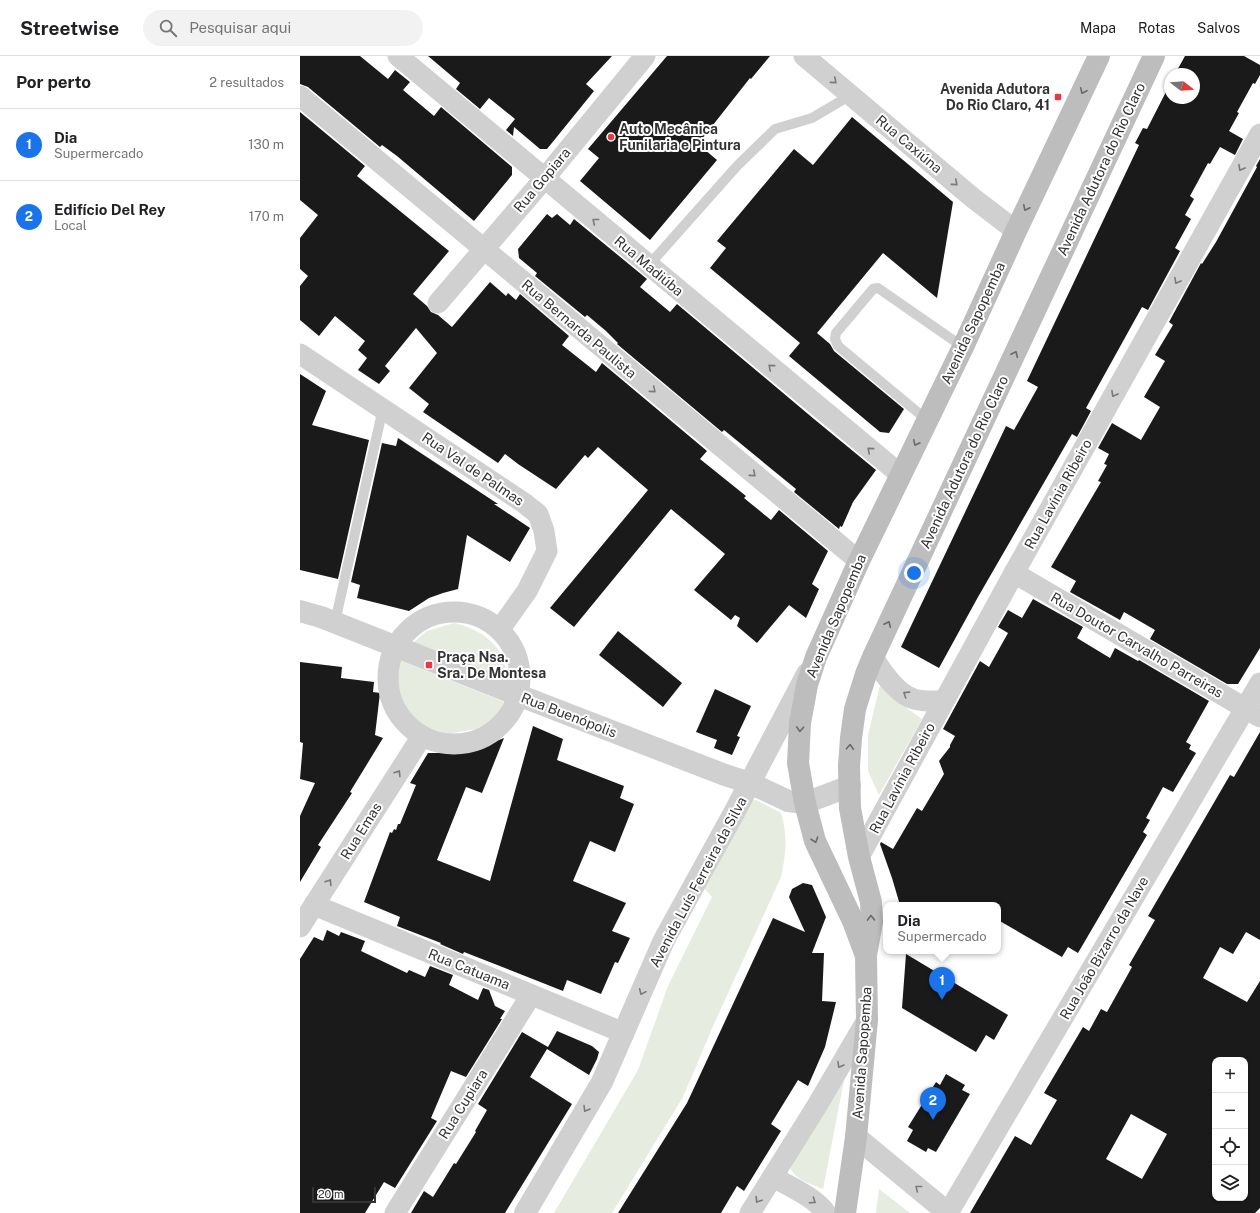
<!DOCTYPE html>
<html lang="pt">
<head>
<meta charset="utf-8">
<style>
  :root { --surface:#fff; --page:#f2f2f2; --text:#202124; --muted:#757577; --line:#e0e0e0; --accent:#1a73e8 }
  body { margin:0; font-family:"Public Sans",sans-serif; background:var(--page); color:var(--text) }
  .controls { position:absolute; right:12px; bottom:12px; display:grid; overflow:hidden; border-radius:8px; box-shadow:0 1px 3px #0004 }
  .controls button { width:36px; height:36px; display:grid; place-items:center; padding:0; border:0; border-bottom:1px solid var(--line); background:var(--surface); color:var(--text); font:20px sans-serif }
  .compass { position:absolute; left:864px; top:12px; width:36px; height:36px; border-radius:50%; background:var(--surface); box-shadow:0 1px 3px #0004; rotate:107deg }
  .scale { position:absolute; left:12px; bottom:10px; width:64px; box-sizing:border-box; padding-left:4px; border:2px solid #333; border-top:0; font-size:11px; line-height:14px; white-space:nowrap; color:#333; -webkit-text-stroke:3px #fff; paint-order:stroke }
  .you { position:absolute; left:614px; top:517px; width:14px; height:14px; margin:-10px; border:3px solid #fff; border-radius:50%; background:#1a73e8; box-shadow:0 0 0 6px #1a73e833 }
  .badge { display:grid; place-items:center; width:26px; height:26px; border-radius:50%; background:var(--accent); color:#fff; font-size:13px; font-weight:700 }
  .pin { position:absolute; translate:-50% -33px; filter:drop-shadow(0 1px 2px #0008) }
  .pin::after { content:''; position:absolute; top:21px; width:14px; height:12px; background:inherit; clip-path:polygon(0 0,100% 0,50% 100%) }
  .popup { position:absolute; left:583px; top:846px; width:118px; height:52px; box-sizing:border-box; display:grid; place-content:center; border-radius:8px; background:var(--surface); filter:drop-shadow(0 1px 3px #0005); font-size:13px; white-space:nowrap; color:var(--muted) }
  .popup b { font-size:15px; color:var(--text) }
  .popup::after { content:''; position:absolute; left:50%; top:100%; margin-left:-8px; border:8px solid transparent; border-top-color:var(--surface) }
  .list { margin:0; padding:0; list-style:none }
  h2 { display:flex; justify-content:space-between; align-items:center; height:52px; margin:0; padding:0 16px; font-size:17px }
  h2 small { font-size:13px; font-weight:400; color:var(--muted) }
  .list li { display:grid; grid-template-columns:26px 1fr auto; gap:12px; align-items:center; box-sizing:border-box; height:72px; padding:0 16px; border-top:1px solid var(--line) }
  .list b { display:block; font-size:15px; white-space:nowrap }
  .list p { margin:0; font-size:13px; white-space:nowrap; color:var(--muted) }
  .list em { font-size:13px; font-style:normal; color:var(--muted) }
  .icon { flex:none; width:22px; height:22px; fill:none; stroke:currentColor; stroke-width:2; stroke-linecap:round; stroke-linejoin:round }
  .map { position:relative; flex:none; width:960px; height:1157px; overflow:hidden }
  header { display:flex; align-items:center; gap:24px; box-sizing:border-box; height:56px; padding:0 20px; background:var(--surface); border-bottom:1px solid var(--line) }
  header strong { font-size:19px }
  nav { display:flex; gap:22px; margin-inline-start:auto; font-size:14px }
  .search { width:280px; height:36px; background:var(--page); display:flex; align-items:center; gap:10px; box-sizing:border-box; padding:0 14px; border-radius:22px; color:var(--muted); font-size:15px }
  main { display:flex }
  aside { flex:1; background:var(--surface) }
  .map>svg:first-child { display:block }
</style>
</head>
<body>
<header>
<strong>Streetwise</strong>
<div class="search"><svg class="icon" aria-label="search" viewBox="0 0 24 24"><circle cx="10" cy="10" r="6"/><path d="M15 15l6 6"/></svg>Pesquisar aqui</div>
<nav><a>Mapa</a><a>Rotas</a><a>Salvos</a></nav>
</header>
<main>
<aside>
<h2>Por perto<small>2 resultados</small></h2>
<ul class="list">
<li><span class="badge">1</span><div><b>Dia</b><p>Supermercado</p></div><em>130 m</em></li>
<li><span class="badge">2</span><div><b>Edifício Del Rey</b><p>Local</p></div><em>170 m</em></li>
</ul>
</aside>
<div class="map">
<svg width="960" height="1157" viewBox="0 0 960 1157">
  <rect width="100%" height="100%" fill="#fff"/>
  <g fill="#e6ecdf">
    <path d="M 154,567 C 174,572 192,581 202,600 C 206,608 206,622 207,631 L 107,592 L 127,575 Z"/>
    <path d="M 99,604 L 204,646 L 194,664 L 176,673 L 148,678 L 123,671 L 104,652 L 96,628 Z"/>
    <path d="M 580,629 L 601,648 L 622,663 L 579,739 L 568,715 L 568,679 Z"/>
    <path d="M 456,744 L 481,757 C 488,780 486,798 481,821 L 414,968 L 383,1041 L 312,1157 L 254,1157 L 338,1014 L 368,930 L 412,841 L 402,830 L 447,745 Z"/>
    <path d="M 545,1019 L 523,1133 C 506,1126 497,1125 488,1109 Z"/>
    <path d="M 579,1133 L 610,1157 L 576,1157 Z"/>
  </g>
  <g fill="#1a1a1a" fill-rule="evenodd">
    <path d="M 0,0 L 60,0 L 88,23 L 95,14 L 110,26 L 103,34 L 134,60 L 141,51 L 212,111 L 212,119 L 174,165 L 97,100 L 82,89 L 80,91 L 8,31 L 0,28 Z"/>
    <path d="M 128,0 L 312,0 L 286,28 L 294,35 L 247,93 L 240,93 L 214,71 L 213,80 L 206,74 L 215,63 L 189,42 L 180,53 L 156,33 L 160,27 Z"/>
    <path d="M 367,0 L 470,0 L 451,23 L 450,22 L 398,88 L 417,104 L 350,184 L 280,125 L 299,102 L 288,93 Z"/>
    <path d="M 885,0 L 944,0 L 960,9 L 960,19 L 955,28 L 953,27 L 937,56 L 939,57 L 929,75 L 943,83 L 935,99 L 920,91 L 910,108 L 908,107 L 890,140 L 894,143 L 885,159 L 891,163 L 875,192 L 880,195 L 848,254 L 842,251 L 786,352 L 791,355 L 777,381 L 772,378 L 678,541 L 639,612 L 601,591 L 706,370 L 714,374 L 738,331 L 727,325 L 839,89 L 835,87 L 843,72 L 847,73 L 870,28 L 870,42 L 894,42 L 894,18 L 875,18 Z"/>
    <path d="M 0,56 L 65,110 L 57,120 L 149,195 L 113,238 L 127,250 L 131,256 L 138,259 L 152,271 L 190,226 L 206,240 L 208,237 L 216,244 L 220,238 L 269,280 L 262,289 L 296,316 L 302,307 L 407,395 L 400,403 L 446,440 L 444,442 L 471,464 L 479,454 L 528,495 L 512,528 L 519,533 L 506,562 L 489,549 L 457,587 L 437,570 L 440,562 L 435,559 L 431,564 L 394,534 L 425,498 L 371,453 L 274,571 L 250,552 L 348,434 L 298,391 L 288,402 L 285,399 L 256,433 L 218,408 L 205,398 L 198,407 L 123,356 L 129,348 L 109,332 L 137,297 L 116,272 L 85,310 L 90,315 L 79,328 L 58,314 L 67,302 L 58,294 L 65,285 L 35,260 L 19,280 L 0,264 L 0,230 L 8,220 L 0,213 L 0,182 L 18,159 L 0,144 Z"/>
    <path d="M 552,61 L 653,146 L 637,242 L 583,197 L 517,277 L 530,288 L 534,295 L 604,353 L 589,377 L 580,376 L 489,300 L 500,287 L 410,212 L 426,192 L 417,185 L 494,93 L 513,109 Z"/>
    <path d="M 960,103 L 960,592 L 938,628 L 927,628 L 850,583 L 855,574 L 824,556 L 820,564 L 770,536 L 776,525 L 751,511 L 801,426 L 798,425 L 807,409 L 804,408 L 809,398 L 798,392 L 812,367 L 841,384 L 860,351 L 844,341 L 865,305 L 855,299 L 873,269 L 869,266 L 901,207 L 902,208 L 916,186 L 957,111 L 956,110 Z"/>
    <path d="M 247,158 L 252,162 L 257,158 L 270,169 L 274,163 L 347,223 L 340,231 L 370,256 L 377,248 L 514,363 L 576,414 L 553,446 L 542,471 L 540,470 L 539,473 L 494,436 L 496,433 L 424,374 L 422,376 L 317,288 L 318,287 L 306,275 L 287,259 L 285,261 L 235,220 L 237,217 L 219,202 L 218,193 Z"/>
    <path d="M 0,318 L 26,335 L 12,369 L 69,384 L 38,523 L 0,514 Z"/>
    <path d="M 98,382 L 198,448 L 194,448 L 230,472 L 210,506 L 167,479 L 158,533 L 143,537 L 129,542 L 109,555 L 57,542 L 60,529 L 51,526 L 82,387 L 96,390 Z"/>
    <path d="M 733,543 L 783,571 L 777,582 L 810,602 L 815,592 L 838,605 L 839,604 L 909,645 L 886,686 L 891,689 L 889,693 L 896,697 L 873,736 L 863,731 L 846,762 L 850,764 L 843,776 L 847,779 L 778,897 L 768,891 L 762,901 L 698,864 L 698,849 L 600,849 L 592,822 L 580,788 L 581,786 L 593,793 L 617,752 L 622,755 L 644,718 L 639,705 L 650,691 L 650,689 L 655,680 L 643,673 L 680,605 L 689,611 L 708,577 L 698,571 L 708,554 L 722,562 Z"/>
    <path d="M 318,575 L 382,627 L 363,651 L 299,599 Z"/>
    <path d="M 0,606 L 42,611 L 41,622 L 74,626 L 73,636 L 80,637 L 75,679 L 83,682 L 50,736 L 52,737 L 18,789 L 21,791 L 0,826 L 0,760 L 15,727 L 0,723 L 3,687 L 0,686 Z"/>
    <path d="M 415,633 L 451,650 L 437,680 L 440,681 L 432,699 L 414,692 L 417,684 L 396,676 Z"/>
    <path d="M 233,670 L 263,683 L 257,704 L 324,730 L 320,742 L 334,748 L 315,796 L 290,785 L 273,825 L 326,847 L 312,875 L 330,882 L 318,907 L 315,906 L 301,938 L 267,924 L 263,935 L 164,896 L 163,898 L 140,888 L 141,887 L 97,870 L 100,861 L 64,846 L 90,776 L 92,777 L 94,773 L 96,774 L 98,768 L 100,768 L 116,729 L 110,727 L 128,697 L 143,697 L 184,690 L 204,682 L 182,737 L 166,731 L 137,804 L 190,825 Z"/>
    <path d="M 960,676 L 960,884 L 946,876 L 933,898 L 920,891 L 903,922 L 947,946 L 960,925 L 960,1152 L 955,1157 L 670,1157 L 715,1080 L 731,1089 L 757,1044 L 744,1037 L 783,971 L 789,975 L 801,953 L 807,956 L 832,911 L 829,909 L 855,864 L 848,860 L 930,719 L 934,721 ZM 915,1004 L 945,1004 L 945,1142 L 915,1142 ZM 831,1058 L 867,1078 L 842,1123 L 806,1103 Z"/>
    <path d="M 503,827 L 512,829 L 526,861 L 512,897 L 524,897 L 522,945 L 536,946 L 525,991 L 508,1030 L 498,1024 L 471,1068 L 481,1075 L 444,1135 L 437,1130 L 421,1157 L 318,1157 L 387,1047 L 473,862 L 505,876 L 489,841 L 492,833 Z"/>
    <path d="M 27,874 L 39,880 L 41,876 L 65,885 L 61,895 L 107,917 L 109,914 L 125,921 L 130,910 L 153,919 L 149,929 L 178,944 L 183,932 L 189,934 L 195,950 L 205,955 L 200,963 L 202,963 L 166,1021 L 151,1015 L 131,1062 L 137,1065 L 95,1132 L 84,1126 L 65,1157 L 0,1157 L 0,903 L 14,881 L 23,885 Z"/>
    <path d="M 606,898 L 708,959 L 694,984 L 686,979 L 676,996 L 602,952 Z"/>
    <path d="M 257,975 L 292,990 L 299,996 L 297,1003 L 289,1019 L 247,993 L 230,1021 L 272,1048 L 205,1157 L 111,1157 L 124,1135 L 133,1141 L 154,1107 L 156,1108 L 176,1076 L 175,1075 L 187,1054 L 178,1048 L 222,976 L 248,991 Z"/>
    <path d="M 646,1018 L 665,1029 L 662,1034 L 670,1038 L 636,1096 L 628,1092 L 626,1096 L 607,1085 L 613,1074 L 608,1071 L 636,1026 L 640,1029 Z"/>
  </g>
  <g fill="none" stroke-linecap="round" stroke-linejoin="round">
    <g stroke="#d0d0d0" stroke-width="10">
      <path d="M 349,209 L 437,110 L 475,73 L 512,62 L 551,39"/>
      <path d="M 627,364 L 538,290 L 535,283 L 536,277 L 573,233 L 578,232 L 663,291"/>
      <path d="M 35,566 L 83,352"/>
    </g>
    <g stroke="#d0d0d0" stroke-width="21">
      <path d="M 98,0 L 601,419"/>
      <path d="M 504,0 L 673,142 L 716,175"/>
      <path d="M 0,40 L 559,505"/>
      <path d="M 138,247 L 244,123 L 345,0"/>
      <path d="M 0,298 L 224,447 L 238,458 L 244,475 L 247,495 L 227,535 L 200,573"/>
      <path d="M 714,517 L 960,661"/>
      <circle cx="154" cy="622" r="66"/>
      <path d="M 573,601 C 582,616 597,638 614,643 C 624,646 634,645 643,645"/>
      <path d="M 559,801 L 714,517 L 960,78"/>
      <path d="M 14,849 L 324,977"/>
      <path d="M 0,871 L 122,680"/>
      <path d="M 473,1121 C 489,1130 516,1142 526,1157"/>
      <path d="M 95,1157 L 231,939"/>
      <path d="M 450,1157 L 518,1048 L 567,964"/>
      <path d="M 648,1157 L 960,627"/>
    </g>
    <g stroke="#d0d0d0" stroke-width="22">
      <path d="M 0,555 L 21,561 L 218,639 L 425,719 L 450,727 L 488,745 L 505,747 L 550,730"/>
      <path d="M 556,1081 L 648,1157"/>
      <path d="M 225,1157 L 302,1026 L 364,884 L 435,755 L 507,618"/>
    </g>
    <g stroke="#bdbdbd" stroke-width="22">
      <path d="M 566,899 L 572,866 L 571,846 L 559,801 L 550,752 L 549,710 L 551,682 L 555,653 L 566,618 L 573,601 L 854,0"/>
      <path d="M 545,1157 L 556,1081 L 567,964 L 566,900 L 553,865 L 515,785 L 505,747 L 498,707 L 500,667 L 507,629 L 516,601 L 559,505 L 663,291 L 716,175 L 799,0"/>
    </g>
  </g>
  <defs><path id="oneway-chevron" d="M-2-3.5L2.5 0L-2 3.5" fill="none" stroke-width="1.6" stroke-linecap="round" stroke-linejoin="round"/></defs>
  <g stroke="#7a7a7a">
    <use href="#oneway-chevron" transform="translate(534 25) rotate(40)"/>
    <use href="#oneway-chevron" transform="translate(941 112) rotate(119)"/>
    <use href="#oneway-chevron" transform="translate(655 127) rotate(40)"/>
    <use href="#oneway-chevron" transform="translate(295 165) rotate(-141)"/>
    <use href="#oneway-chevron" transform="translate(877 225) rotate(119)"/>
    <use href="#oneway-chevron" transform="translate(471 311) rotate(-140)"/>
    <use href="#oneway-chevron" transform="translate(353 334) rotate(40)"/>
    <use href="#oneway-chevron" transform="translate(814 338) rotate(119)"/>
    <use href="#oneway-chevron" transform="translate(570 394) rotate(-140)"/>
    <use href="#oneway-chevron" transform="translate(453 418) rotate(40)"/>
    <use href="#oneway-chevron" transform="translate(606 638) rotate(-147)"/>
    <use href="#oneway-chevron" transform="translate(98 717) rotate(-58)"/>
    <use href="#oneway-chevron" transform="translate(29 826) rotate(-58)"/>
    <use href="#oneway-chevron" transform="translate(342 936) rotate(114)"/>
    <use href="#oneway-chevron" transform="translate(540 1009) rotate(120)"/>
    <use href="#oneway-chevron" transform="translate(286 1053) rotate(121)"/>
    <use href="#oneway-chevron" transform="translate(618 1132) rotate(-141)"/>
    <use href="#oneway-chevron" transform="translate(458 1144) rotate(122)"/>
    <use href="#oneway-chevron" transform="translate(513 1145) rotate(34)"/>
  </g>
  <g stroke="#6a6a6a">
    <use href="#oneway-chevron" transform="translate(783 35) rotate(115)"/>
    <use href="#oneway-chevron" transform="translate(726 152) rotate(116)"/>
    <use href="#oneway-chevron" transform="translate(715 298) rotate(-65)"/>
    <use href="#oneway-chevron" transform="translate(616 387) rotate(116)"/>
    <use href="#oneway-chevron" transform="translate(588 568) rotate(-65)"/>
    <use href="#oneway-chevron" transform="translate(500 673) rotate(93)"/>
    <use href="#oneway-chevron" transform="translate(550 691) rotate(-87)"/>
    <use href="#oneway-chevron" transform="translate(515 784) rotate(71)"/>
    <use href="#oneway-chevron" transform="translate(571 862) rotate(-91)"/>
  </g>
  <g fill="#e63946" stroke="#fff" stroke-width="1.5">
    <rect x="754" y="37" width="8" height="8" rx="2"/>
    <circle cx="311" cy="81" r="4"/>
    <rect x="125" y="605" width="8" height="8" rx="2"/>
  </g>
  <g text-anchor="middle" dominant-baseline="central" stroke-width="4" stroke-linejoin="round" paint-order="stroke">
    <g font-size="14" font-weight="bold" fill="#333" stroke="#fff" text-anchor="start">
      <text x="750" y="33" text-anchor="end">Avenida Adutora<tspan x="750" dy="16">Do Rio Claro, 41</tspan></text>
      <text x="319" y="73">Auto Mecânica<tspan x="319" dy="16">Funilaria e Pintura</tspan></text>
      <text x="137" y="601">Praça Nsa.<tspan x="137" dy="16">Sra. De Montesa</tspan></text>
    </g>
    <g font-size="14" fill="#333" stroke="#fff">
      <text transform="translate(609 88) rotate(40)">Rua Caxiúna</text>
      <text transform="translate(801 113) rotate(-65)">Avenida Adutora do Rio Claro</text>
      <text transform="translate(242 124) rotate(-50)">Rua Gopiara</text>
      <text transform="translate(349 210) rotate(40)">Rua Madiúba</text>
      <text transform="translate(673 267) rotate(-65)">Avenida Sapopemba</text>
      <text transform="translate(279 273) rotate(40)">Rua Bernarda Paulista</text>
      <text transform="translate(664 406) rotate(-65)">Avenida Adutora do Rio Claro</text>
      <text transform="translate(173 413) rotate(34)">Rua Val de Palmas</text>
      <text transform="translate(758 438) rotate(-61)">Rua Lavínia Ribeiro</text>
      <text transform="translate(536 560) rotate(-67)">Avenida Sapopemba</text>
      <text transform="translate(837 589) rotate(30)">Rua Doutor Carvalho Parreiras</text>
      <text transform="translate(269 659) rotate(21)">Rua Buenópolis</text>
      <text transform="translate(602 722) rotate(-62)">Rua Lavínia Ribeiro</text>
      <text transform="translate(61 775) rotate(-58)">Rua Emas</text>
      <text transform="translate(398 826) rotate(-62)">Avenida Luís Ferreira da Silva</text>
      <text transform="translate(804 892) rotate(-60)">Rua João Bizarro da Nave</text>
      <text transform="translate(169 913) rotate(22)">Rua Catuama</text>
      <text transform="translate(562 997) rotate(-86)">Avenida Sapopemba</text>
      <text transform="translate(163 1048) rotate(-58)">Rua Cupiara</text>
    </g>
  </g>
</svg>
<div class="controls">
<button>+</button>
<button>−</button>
<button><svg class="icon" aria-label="locate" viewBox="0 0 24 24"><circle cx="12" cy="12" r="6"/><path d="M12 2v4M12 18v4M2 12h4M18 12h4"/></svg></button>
<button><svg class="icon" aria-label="layers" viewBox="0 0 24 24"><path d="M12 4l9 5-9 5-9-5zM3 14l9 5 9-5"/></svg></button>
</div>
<svg class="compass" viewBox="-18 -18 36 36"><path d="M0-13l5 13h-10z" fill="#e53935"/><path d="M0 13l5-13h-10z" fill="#757577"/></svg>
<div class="scale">20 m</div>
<div class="you"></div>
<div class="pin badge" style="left:642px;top:944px">1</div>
<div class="popup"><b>Dia</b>Supermercado</div>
<div class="pin badge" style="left:633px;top:1064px">2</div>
</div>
</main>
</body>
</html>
